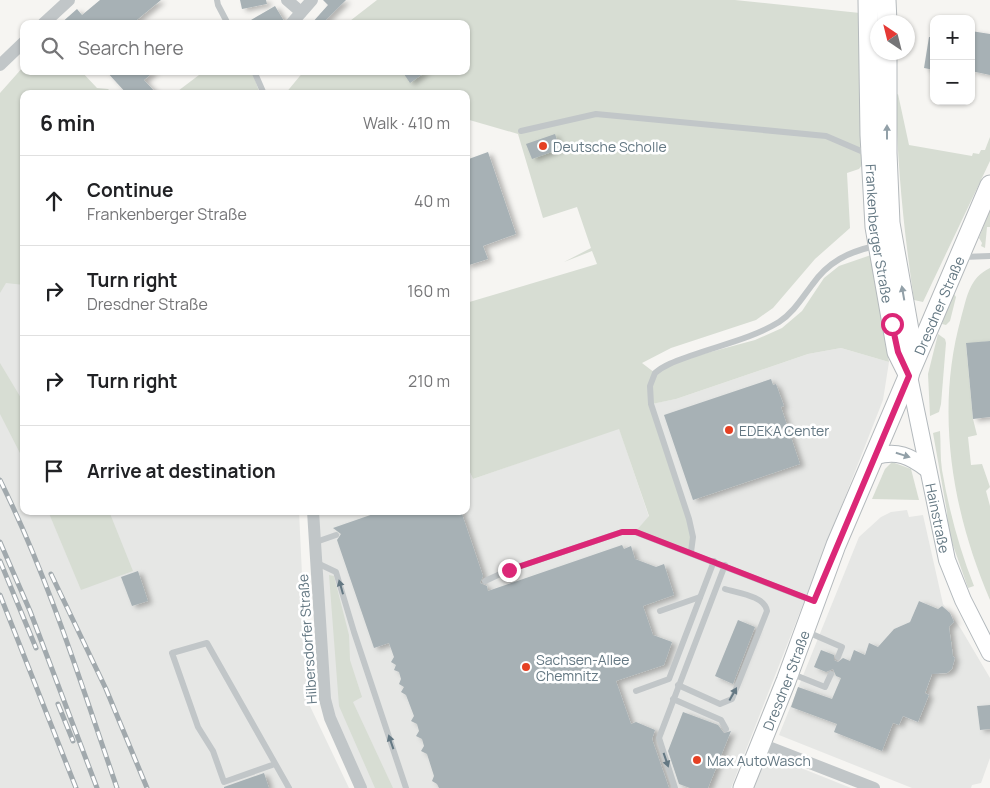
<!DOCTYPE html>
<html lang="en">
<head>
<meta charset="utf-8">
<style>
  :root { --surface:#fff; --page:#f2f2f2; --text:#202124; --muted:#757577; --line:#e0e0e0 }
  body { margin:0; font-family:Manrope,sans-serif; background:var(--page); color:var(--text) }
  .controls { position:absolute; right:15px; top:15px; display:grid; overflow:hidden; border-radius:10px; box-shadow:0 1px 4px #0004 }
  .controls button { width:45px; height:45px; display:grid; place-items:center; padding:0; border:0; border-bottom:1px solid var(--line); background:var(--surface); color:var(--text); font:25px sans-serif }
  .compass { position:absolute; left:870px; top:15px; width:45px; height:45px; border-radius:50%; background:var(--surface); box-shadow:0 1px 4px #0004; rotate:325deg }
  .stop { position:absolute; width:15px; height:15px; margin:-11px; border:4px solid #db2777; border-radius:50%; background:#fff }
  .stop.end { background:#db2777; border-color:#fff; box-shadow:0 1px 5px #0008 }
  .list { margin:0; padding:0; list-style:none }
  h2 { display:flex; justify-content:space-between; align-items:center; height:65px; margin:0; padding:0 20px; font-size:21px }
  h2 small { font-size:16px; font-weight:400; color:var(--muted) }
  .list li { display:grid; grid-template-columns:32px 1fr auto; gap:15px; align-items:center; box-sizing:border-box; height:90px; padding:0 20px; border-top:1px solid var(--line) }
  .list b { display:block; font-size:19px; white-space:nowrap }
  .list p { margin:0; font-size:16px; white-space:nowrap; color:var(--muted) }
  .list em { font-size:16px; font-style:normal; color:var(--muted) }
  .icon { flex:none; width:28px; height:28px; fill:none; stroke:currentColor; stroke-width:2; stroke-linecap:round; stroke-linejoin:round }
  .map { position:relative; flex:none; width:990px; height:788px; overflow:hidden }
  .search { position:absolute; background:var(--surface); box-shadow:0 1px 4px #0004; left:20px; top:20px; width:450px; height:55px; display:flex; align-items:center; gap:12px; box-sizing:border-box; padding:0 18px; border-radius:10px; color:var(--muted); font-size:19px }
  .panel { position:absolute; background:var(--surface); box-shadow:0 1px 4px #0004; left:20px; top:90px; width:450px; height:425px; border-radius:10px }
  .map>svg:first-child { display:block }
</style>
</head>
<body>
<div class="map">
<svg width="990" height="788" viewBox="0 0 990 788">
  <defs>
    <filter id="shadow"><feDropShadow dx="4.5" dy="2.5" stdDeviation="2.5" flood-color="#0004"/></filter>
  </defs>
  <rect width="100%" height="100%" fill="#f6f5f2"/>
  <g fill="#e6e7e5" fill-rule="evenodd">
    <path d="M 0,238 L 24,255 L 24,511 L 299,511 L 308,702 L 349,788 L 0,788 Z"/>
    <path d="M 841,348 L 889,362 L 883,400 L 731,788 L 363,788 L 331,718 L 315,511 L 466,511 L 466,464 L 473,479 L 619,428 L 649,517 L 636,531 L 670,543 L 651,404 L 676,399 L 808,354 Z"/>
    <path d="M 907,510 L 909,517 L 923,515 L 943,604 L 961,629 L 990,678 L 990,705 L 977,706 L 980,730 L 990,729 L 990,758 L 981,783 L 972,785 L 971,788 L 912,788 L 779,735 L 859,537 L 881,517 L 891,512 ZM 919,601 L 938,609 L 942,606 L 950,613 L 954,622 L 949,627 L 953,656 L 955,658 L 952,669 L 947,673 L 940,674 L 934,670 L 925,693 L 929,695 L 918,722 L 903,716 L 899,725 L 845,704 L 869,644 L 879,647 L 894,629 L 910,622 Z"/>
    <path d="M 766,754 L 851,788 L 753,788 Z"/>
  </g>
  <g fill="#d7ddd3">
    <path d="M 377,0 L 735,0 L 860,13 L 862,165 L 859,169 L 847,173 L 850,228 L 815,259 L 773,308 L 756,320 L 671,348 L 642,363 L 655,373 L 677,361 L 755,340 L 782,328 L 802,311 L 824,278 L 839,266 L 871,255 L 889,362 L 841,348 L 808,354 L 676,399 L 652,404 L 689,519 L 691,552 L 635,532 L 649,516 L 619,429 L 473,479 L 466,464 L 466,303 L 597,264 L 592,251 L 564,262 L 591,248 L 577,207 L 543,218 L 518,134 L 466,119 L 466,94 L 285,94 L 304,71 L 466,71 L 466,24 L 346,24 Z"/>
    <path d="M 24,66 L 24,71 L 81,71 L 97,88 L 108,89 L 113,94 L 24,94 L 24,285 L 6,283 L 0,293 L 0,93 Z"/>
    <path d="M 197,71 L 252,71 L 260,94 L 174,94 L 199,75 Z"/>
    <path d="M 898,94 L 909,145 L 972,156 L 973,153 L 979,154 L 981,150 L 985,150 L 990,137 L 990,161 L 923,302 L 914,300 C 904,232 897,164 896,95 Z"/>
    <path d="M 990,209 L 990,227 L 987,227 L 985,248 L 981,246 L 982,243 L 979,238 Z"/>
    <path d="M 990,268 L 990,341 L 966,344 L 973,419 L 977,435 L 968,437 L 971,465 L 982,464 L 990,487 L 986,491 L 990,506 L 990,600 C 952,511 935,412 961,318 C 967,297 969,278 990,268 Z"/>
    <path d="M 952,291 L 956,297 L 950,321 L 946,325 L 942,324 Z"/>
    <path d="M 938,334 L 945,339 L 946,343 L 941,404 L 939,412 L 930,416 L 928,374 Z"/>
    <path d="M 0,363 L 24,403 L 24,461 L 0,414 Z"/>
    <path d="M 940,431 C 941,444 940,457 942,470 C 949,510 959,548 974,586 L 968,588 L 948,531 L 947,512 L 933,433 Z"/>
    <path d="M 892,462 L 911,469 L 919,500 L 872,499 L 885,469 Z"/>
    <path d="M 48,511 L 109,511 L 133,571 L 81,590 Z"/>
    <path d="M 329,575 L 334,576 L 349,635 L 350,660 L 362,697 L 353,702 L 393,788 L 375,788 L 339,706 Z"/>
  </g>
  <g fill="#a7b1b5" filter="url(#shadow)">
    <path d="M 100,0 L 161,0 L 132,24 L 60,24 L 77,9 L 82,15 Z"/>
    <path d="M 240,0 L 266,0 L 267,4 L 242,9 Z"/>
    <path d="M 323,0 L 346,0 L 322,24 L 311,24 L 328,5 Z"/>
    <path d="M 275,6 L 284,21 L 283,24 L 244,24 Z"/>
    <path d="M 971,31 L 990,34 L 990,75 L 971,71 Z"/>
    <path d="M 929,37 L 934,37 L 934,70 L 924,68 Z"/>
    <path d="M 106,71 L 155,71 L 144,80 L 157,94 L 127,94 Z"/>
    <path d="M 402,71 L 427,71 L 410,83 Z"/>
    <path d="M 555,134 L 560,149 L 532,159 L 526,144 Z"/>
    <path d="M 488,152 L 516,234 L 483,246 L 488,259 L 466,266 L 466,160 Z"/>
    <path d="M 990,341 L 990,417 L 973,419 L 966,343 Z"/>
    <path d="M 771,379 L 773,385 L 776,384 L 784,406 L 781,407 L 800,464 L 693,500 L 664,415 Z"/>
    <path d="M 382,511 L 461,511 L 483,576 L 480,583 L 487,586 L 488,591 L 622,545 L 624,549 L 631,546 L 635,559 L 656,567 L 664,564 L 674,595 L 643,606 L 653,635 L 672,642 L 664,665 L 616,681 L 631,724 L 636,722 L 655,730 L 652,739 L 669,788 L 439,788 L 437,784 L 432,781 L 434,776 L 427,754 L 421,751 L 424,746 L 422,739 L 416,736 L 419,731 L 417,724 L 411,721 L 414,716 L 406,695 L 401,692 L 404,687 L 399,684 L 401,679 L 399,672 L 394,670 L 396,665 L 391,662 L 394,657 L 389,643 L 374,648 L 337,540 L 341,534 L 333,528 Z"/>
    <path d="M 138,571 L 148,601 L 132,606 L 121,577 Z"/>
    <path d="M 919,601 L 938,609 L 942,606 L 950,613 L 954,622 L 949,627 L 953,656 L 955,658 L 952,669 L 947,673 L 932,674 L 925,693 L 929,695 L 918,722 L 903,716 L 899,725 L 893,723 L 882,751 L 834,732 L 837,724 L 791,707 L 798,687 L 832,699 L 841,678 L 836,676 L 833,669 L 826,672 L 814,667 L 821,650 L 834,655 L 834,660 L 838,662 L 843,658 L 850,661 L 854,650 L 865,655 L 869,643 L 878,647 L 894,629 L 910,622 Z"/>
    <path d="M 738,620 L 755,627 L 733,684 L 715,676 Z"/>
    <path d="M 990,705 L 990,729 L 980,730 L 977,706 Z"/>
    <path d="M 683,712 L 718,725 L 724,733 L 731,731 L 708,788 L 690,788 L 679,784 L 668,751 Z"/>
    <path d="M 264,773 L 269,788 L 224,788 L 224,787 Z"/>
  </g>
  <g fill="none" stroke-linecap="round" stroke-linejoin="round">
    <g stroke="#b3b9bd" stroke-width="18">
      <g id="secondary">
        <path id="s1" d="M 909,376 L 947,560 L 963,600 L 990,653"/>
        <path d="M 876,456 C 897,450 910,456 927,469"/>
      </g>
    </g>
    <g stroke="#b4b9bc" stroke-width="21">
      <g id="primary">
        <path id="s2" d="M 868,0 L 870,135 L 875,227 L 897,352 L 909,376"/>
        <path d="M 886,0 L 887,22"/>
        <path d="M 887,52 L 887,153 L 890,223 L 912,347 L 910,363"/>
        <path id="s3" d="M 743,788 L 786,681 L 836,545 L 990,185"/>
      </g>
    </g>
    <g stroke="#c1c6c8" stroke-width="6">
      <path d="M 217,0 L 218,5 L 228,24"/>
      <path d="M 254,71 L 264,94"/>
      <path d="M 521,131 L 596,114 L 826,136 L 868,154"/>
      <path d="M 963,257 L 990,256"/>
      <path d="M 316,542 L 336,535"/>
      <path d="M 691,552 L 693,537 L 689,519 L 651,404 L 650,386 L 655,373 C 665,364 679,360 693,355 C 721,345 753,338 779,322 C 793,313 802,298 812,285 C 828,262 848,252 875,246"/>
      <path d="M 317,563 L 336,572 L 354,632 L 406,788"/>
      <path d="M 485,581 L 509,570 L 622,532 L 635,532 L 813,601"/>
      <path d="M 660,611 L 700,597"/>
      <path d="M 805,631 L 842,647 L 838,657"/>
      <path d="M 790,673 L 825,687 L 831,674"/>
      <path d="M 678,685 L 720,704 L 732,699 L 767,611 C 765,596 738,593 725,589"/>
      <path d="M 636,691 L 669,679 L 714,561"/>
      <path d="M 673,699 L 721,720 L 726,729"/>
      <path d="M 275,764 L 224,782 L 213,751 L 198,727 L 172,653 L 207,643 L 289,788"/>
      <path d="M 675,788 L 659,738 L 725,565"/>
    </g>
    <g stroke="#c1c6c8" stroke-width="12">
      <path d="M 287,0 L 301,12"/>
      <path d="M 43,24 L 69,0"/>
      <path d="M 291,24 L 312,0"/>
      <path d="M 0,65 L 24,42"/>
      <path d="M 313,511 L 325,699 L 330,718 L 361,788"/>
      <path d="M 761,744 L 874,788"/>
    </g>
    <use href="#secondary" stroke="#fff" stroke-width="16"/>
    <use href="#primary" stroke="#fff" stroke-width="19"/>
    <g stroke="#a1a9ad" stroke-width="5">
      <g id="rail">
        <path d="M 0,480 C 49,579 81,684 117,788"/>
        <path d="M 0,542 L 30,611 L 97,788"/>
        <path d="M 0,561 L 36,648"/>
        <path d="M 51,574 L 106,689 L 147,788"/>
        <path d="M 0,595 L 76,788"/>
        <path d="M 58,704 L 73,741"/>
      </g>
    </g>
    <use href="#rail" stroke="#fff" stroke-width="3" stroke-dasharray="9" stroke-linecap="butt"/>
  </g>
  <defs><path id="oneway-solid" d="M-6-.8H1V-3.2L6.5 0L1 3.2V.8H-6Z" transform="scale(1.25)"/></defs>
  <g fill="#92a0a8">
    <use href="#oneway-solid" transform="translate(887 132) rotate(-90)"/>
    <use href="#oneway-solid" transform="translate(903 293) rotate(-100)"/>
    <use href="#oneway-solid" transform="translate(903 455) rotate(17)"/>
  </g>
  <g fill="#647883">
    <use href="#oneway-solid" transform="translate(341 587) rotate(-106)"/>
    <use href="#oneway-solid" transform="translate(733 694) rotate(-61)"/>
    <use href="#oneway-solid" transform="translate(391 742) rotate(-109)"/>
    <use href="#oneway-solid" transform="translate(666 760) rotate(71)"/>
  </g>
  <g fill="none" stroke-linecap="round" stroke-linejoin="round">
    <path stroke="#db2777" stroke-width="6" d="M 509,570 L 622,532 L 636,532 L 814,601 L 909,376 L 898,352 L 892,324"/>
  </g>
  <g fill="#e54023" stroke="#fff" stroke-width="2">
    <circle cx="543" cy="146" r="5"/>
    <circle cx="729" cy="430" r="5"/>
    <circle cx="526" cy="667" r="5"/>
    <circle cx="697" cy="760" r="5"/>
  </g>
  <g text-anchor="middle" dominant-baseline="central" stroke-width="5" stroke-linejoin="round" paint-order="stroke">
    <g font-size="14" fill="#647883" stroke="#fff" text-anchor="start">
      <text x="553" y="146">Deutsche Scholle</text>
      <text x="739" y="430">EDEKA Center</text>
      <text x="536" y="659">Sachsen-Allee<tspan x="536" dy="16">Chemnitz</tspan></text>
      <text x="707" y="760">Max AutoWasch</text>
    </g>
    <g font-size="14" fill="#647883" stroke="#fff">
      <text stroke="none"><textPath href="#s2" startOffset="234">Frankenberger Straße</textPath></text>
      <text stroke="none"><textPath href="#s3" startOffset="521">Dresdner Straße</textPath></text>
      <text stroke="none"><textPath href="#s1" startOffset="145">Hainstraße</textPath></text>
      <text transform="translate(307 639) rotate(-94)">Hilbersdorfer Straße</text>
      <text stroke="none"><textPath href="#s3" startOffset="116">Dresdner Straße</textPath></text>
    </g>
  </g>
</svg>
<div class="controls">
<button>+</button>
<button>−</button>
</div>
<svg class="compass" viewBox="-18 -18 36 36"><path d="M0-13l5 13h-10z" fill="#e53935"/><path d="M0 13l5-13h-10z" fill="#757577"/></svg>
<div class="stop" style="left:892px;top:324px"></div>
<div class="stop end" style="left:509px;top:570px"></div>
<div class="search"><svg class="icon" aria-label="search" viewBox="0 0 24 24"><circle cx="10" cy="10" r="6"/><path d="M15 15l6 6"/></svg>Search here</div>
<section class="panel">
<h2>6 min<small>Walk · 410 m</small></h2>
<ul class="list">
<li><svg class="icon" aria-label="ahead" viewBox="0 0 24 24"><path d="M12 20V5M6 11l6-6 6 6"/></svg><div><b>Continue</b><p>Frankenberger Straße</p></div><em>40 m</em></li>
<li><svg class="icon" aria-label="right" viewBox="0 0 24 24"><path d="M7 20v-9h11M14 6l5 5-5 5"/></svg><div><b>Turn right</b><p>Dresdner Straße</p></div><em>160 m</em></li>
<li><svg class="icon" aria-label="right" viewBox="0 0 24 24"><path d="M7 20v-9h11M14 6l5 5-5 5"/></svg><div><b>Turn right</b></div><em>210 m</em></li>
<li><svg class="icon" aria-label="arrive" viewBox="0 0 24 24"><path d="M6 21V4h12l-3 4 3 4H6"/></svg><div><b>Arrive at destination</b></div></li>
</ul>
</section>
</div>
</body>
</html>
